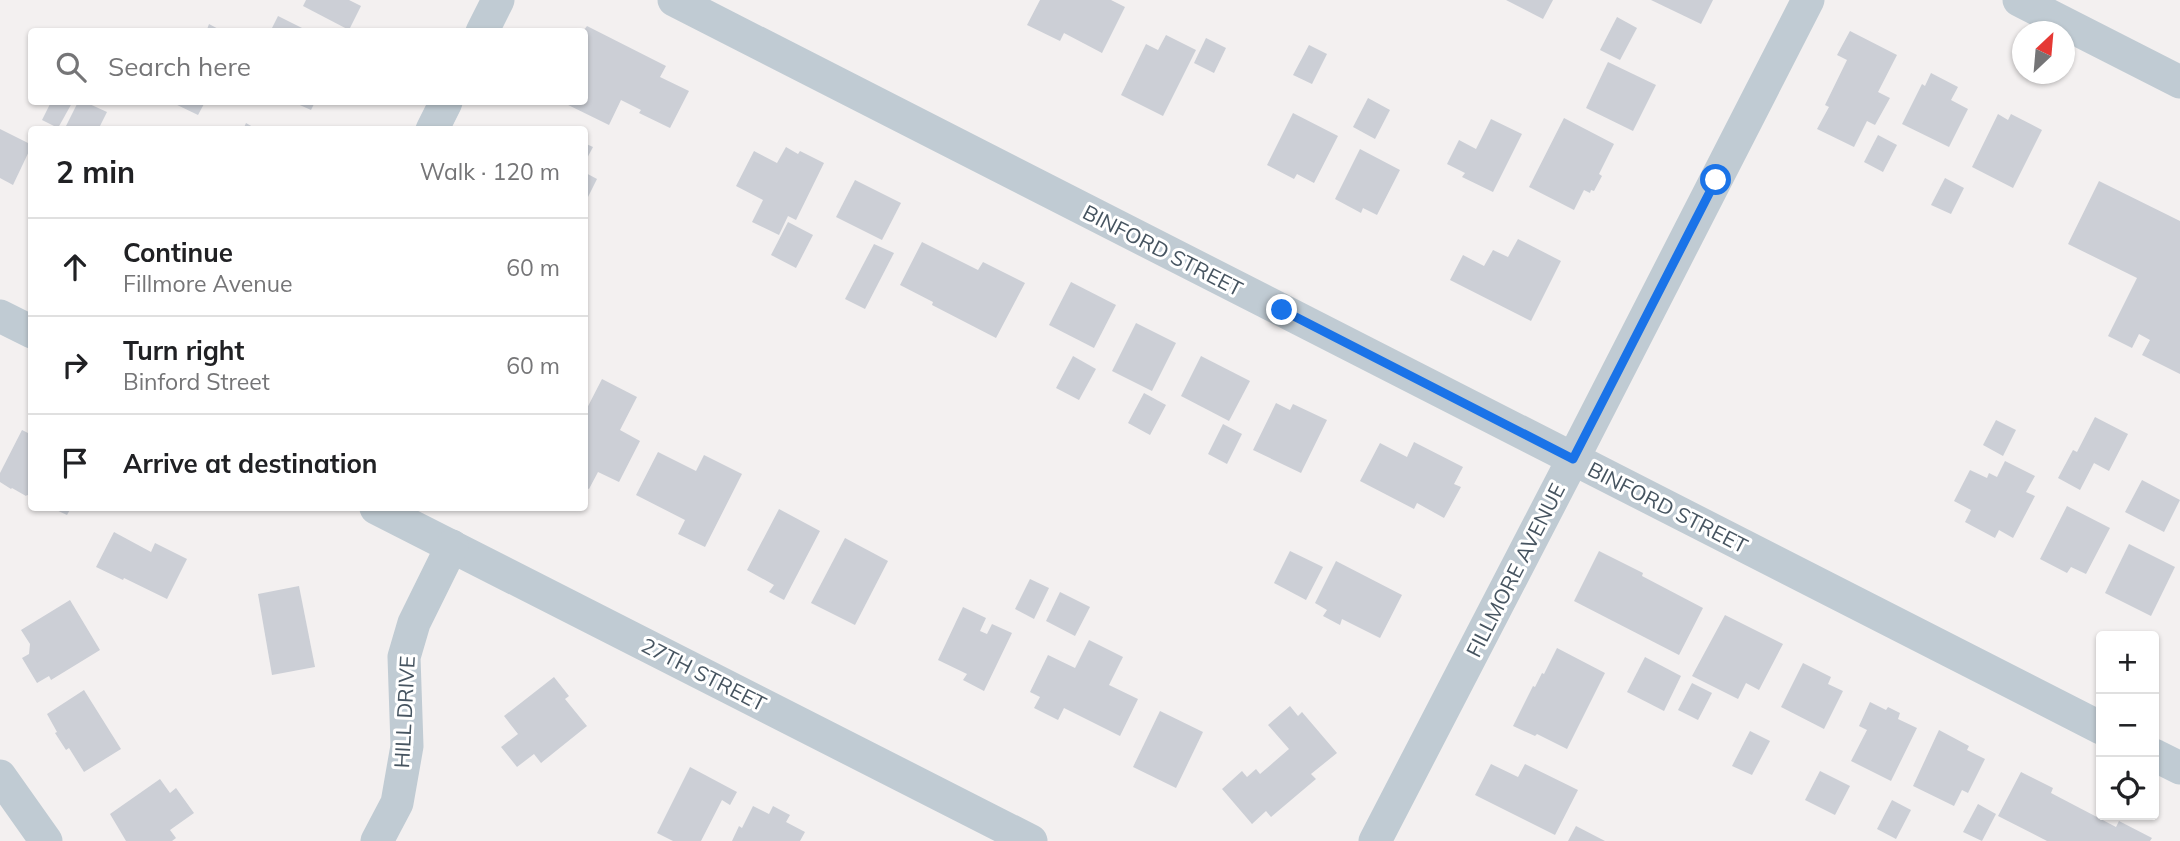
<!DOCTYPE html>
<html lang="en">
<head>
<meta charset="utf-8">
<style>
  :root { --surface:#fff; --page:#f2f2f2; --text:#202124; --muted:#757577; --line:#e0e0e0 }
  body { margin:0; font-family:Mulish,sans-serif; background:var(--page); color:var(--text) }
  .controls { position:absolute; right:21px; bottom:21px; display:grid; overflow:hidden; border-radius:7px; box-shadow:0 2px 5px #0004 }
  .controls button { width:63px; height:63px; display:grid; place-items:center; padding:0; border:0; border-bottom:2px solid var(--line); background:var(--surface); color:var(--text); font:35px sans-serif }
  .compass { position:absolute; left:2012px; top:21px; width:63px; height:63px; border-radius:50%; background:var(--surface); box-shadow:0 2px 5px #0004; rotate:26deg }
  .stop { position:absolute; width:21px; height:21px; margin:-16px; border:5px solid #1a73e8; border-radius:50%; background:#fff }
  .stop.end { background:#1a73e8; border-color:#fff; box-shadow:0 2px 7px #0008 }
  .list { margin:0; padding:0; list-style:none }
  h2 { display:flex; justify-content:space-between; align-items:center; height:91px; margin:0; padding:0 28px; font-size:30px }
  h2 small { font-size:23px; font-weight:400; color:var(--muted) }
  .list li { display:grid; grid-template-columns:46px 1fr auto; gap:21px; align-items:center; box-sizing:border-box; height:98px; padding:0 28px; border-top:2px solid var(--line) }
  .list b { display:block; font-size:26px; white-space:nowrap }
  .list p { margin:0; font-size:23px; white-space:nowrap; color:var(--muted) }
  .list em { font-size:23px; font-style:normal; color:var(--muted) }
  .icon { flex:none; width:38px; height:38px; fill:none; stroke:currentColor; stroke-width:2; stroke-linecap:round; stroke-linejoin:round }
  .map { position:relative; flex:none; width:2180px; height:841px; overflow:hidden }
  .search { position:absolute; background:var(--surface); box-shadow:0 2px 5px #0004; left:28px; top:28px; width:560px; height:77px; display:flex; align-items:center; gap:18px; box-sizing:border-box; padding:0 24px; border-radius:7px; color:var(--muted); font-size:26px }
  .panel { position:absolute; background:var(--surface); box-shadow:0 2px 5px #0004; left:28px; top:126px; width:560px; height:385px; border-radius:7px }
  .map>svg:first-child { display:block }
</style>
</head>
<body>
<div class="map">
<svg width="2180" height="841" viewBox="0 0 2180 841">
  <rect width="100%" height="100%" fill="#f3f0f0"/>
  <g fill="#cccfd6">
    <path d="M 306,0 L 349,0 L 361,6 L 349,30 L 303,6 Z"/>
    <path d="M 1040,0 L 1111,0 L 1125,7 L 1102,53 L 1064,33 L 1060,41 L 1027,25 Z"/>
    <path d="M 1506,0 L 1553,0 L 1543,19 Z"/>
    <path d="M 1651,0 L 1713,0 L 1701,24 Z"/>
    <path d="M 278,16 L 310,32 L 270,32 Z"/>
    <path d="M 1617,17 L 1637,28 L 1620,60 L 1600,50 Z"/>
    <path d="M 209,24 L 224,32 L 206,32 Z"/>
    <path d="M 587,26 L 666,66 L 660,77 L 689,91 L 670,128 L 639,113 L 641,110 L 621,100 L 609,125 L 562,102 L 584,102 L 584,30 Z"/>
    <path d="M 1850,31 L 1897,55 L 1878,92 L 1890,98 L 1875,125 L 1867,121 L 1854,147 L 1817,129 L 1829,107 L 1825,105 L 1847,60 L 1837,55 Z"/>
    <path d="M 1166,35 L 1196,50 L 1163,116 L 1121,95 L 1146,44 L 1158,50 Z"/>
    <path d="M 1206,38 L 1226,48 L 1214,73 L 1194,63 Z"/>
    <path d="M 1309,45 L 1327,54 L 1312,84 L 1293,75 Z"/>
    <path d="M 1608,62 L 1656,85 L 1633,131 L 1586,108 Z"/>
    <path d="M 1931,73 L 1958,87 L 1951,100 L 1968,109 L 1949,147 L 1902,124 L 1922,84 L 1925,86 Z"/>
    <path d="M 1368,98 L 1390,110 L 1375,139 L 1353,127 Z"/>
    <path d="M 51,102 L 72,103 L 58,128 L 42,120 Z"/>
    <path d="M 78,102 L 85,102 L 107,112 L 98,130 L 64,130 Z"/>
    <path d="M 171,102 L 205,102 L 198,115 Z"/>
    <path d="M 293,102 L 315,102 L 311,110 Z"/>
    <path d="M 1293,113 L 1338,136 L 1314,183 L 1297,174 L 1294,179 L 1267,165 Z"/>
    <path d="M 1998,114 L 2008,120 L 2011,114 L 2042,130 L 2013,188 L 1972,167 Z"/>
    <path d="M 1564,118 L 1614,144 L 1599,174 L 1602,176 L 1594,191 L 1591,190 L 1590,193 L 1584,190 L 1574,210 L 1529,187 Z"/>
    <path d="M 1491,119 L 1522,134 L 1493,192 L 1462,177 L 1465,173 L 1447,164 L 1459,140 L 1476,149 Z"/>
    <path d="M 246,123 L 258,130 L 243,130 Z"/>
    <path d="M 0,129 L 32,145 L 13,185 L 0,178 Z"/>
    <path d="M 1878,135 L 1897,145 L 1883,172 L 1864,162 Z"/>
    <path d="M 584,143 L 593,147 L 584,164 Z"/>
    <path d="M 786,147 L 798,154 L 800,151 L 824,163 L 796,220 L 788,216 L 779,235 L 752,222 L 763,200 L 736,186 L 754,151 L 777,163 Z"/>
    <path d="M 1360,149 L 1400,170 L 1377,215 L 1363,208 L 1361,213 L 1335,199 Z"/>
    <path d="M 584,172 L 597,179 L 584,205 Z"/>
    <path d="M 1945,178 L 1964,188 L 1951,214 L 1931,205 Z"/>
    <path d="M 855,180 L 901,203 L 882,240 L 836,217 Z"/>
    <path d="M 2099,181 L 2180,221 L 2180,374 L 2142,355 L 2150,340 L 2139,334 L 2132,348 L 2108,336 L 2137,278 L 2068,244 Z"/>
    <path d="M 788,222 L 813,235 L 796,268 L 771,255 Z"/>
    <path d="M 1518,239 L 1561,261 L 1531,321 L 1450,280 L 1463,255 L 1484,266 L 1493,250 L 1508,257 Z"/>
    <path d="M 922,242 L 978,270 L 983,262 L 1025,283 L 996,338 L 932,305 L 933,302 L 900,285 Z"/>
    <path d="M 874,244 L 894,253 L 865,309 L 845,299 Z"/>
    <path d="M 1071,282 L 1116,305 L 1094,348 L 1049,325 Z"/>
    <path d="M 1136,323 L 1176,343 L 1152,391 L 1112,371 Z"/>
    <path d="M 1073,356 L 1096,369 L 1079,400 L 1056,388 Z"/>
    <path d="M 1201,356 L 1250,381 L 1229,421 L 1181,396 Z"/>
    <path d="M 602,379 L 637,397 L 620,430 L 640,441 L 619,482 L 598,472 L 589,489 L 584,487 L 584,414 Z"/>
    <path d="M 1144,393 L 1166,405 L 1150,435 L 1128,423 Z"/>
    <path d="M 1276,403 L 1290,410 L 1293,404 L 1327,420 L 1301,473 L 1253,450 Z"/>
    <path d="M 2095,417 L 2128,434 L 2109,471 L 2094,463 L 2080,490 L 2058,478 L 2073,450 L 2077,452 Z"/>
    <path d="M 1996,420 L 2016,430 L 2003,456 L 1983,445 Z"/>
    <path d="M 1223,424 L 1242,434 L 1227,464 L 1208,454 Z"/>
    <path d="M 22,430 L 32,435 L 32,497 L 27,495 L 26,496 L 12,488 L 11,489 L 0,482 L 0,473 Z"/>
    <path d="M 1414,442 L 1463,467 L 1454,484 L 1461,487 L 1444,518 L 1417,503 L 1414,509 L 1360,481 L 1380,443 L 1407,457 Z"/>
    <path d="M 658,452 L 696,471 L 704,455 L 742,474 L 705,547 L 678,534 L 685,520 L 636,495 Z"/>
    <path d="M 2005,461 L 2035,476 L 2026,492 L 2035,496 L 2013,538 L 1999,530 L 1995,538 L 1965,522 L 1971,510 L 1954,501 L 1970,470 L 1987,478 L 1989,473 L 1997,477 Z"/>
    <path d="M 2142,480 L 2180,500 L 2164,532 L 2125,512 Z"/>
    <path d="M 2067,506 L 2110,528 L 2086,574 L 2071,567 L 2067,573 L 2040,559 Z"/>
    <path d="M 52,508 L 71,508 L 67,515 Z"/>
    <path d="M 779,509 L 820,531 L 784,600 L 769,592 L 774,585 L 747,570 Z"/>
    <path d="M 114,532 L 151,552 L 155,543 L 187,559 L 167,599 L 124,578 L 123,580 L 96,567 Z"/>
    <path d="M 845,538 L 888,561 L 855,625 L 811,603 Z"/>
    <path d="M 2129,544 L 2175,567 L 2151,616 L 2105,593 Z"/>
    <path d="M 1290,551 L 1323,567 L 1306,600 L 1274,583 Z"/>
    <path d="M 1599,551 L 1643,573 L 1642,576 L 1703,608 L 1679,655 L 1574,601 Z"/>
    <path d="M 1336,561 L 1402,595 L 1380,638 L 1342,619 L 1340,625 L 1323,616 L 1327,610 L 1315,603 Z"/>
    <path d="M 1030,579 L 1049,588 L 1034,619 L 1015,609 Z"/>
    <path d="M 299,586 L 315,667 L 272,675 L 258,594 Z"/>
    <path d="M 1060,592 L 1090,607 L 1075,636 L 1046,621 Z"/>
    <path d="M 70,600 L 100,650 L 51,680 L 49,676 L 37,683 L 22,658 L 29,654 L 30,644 L 21,630 Z"/>
    <path d="M 963,607 L 986,618 L 980,631 L 987,634 L 992,624 L 1012,633 L 984,691 L 963,680 L 967,674 L 938,660 Z"/>
    <path d="M 1725,615 L 1783,644 L 1759,690 L 1746,683 L 1738,699 L 1692,676 Z"/>
    <path d="M 1089,640 L 1123,657 L 1109,685 L 1138,699 L 1120,736 L 1064,708 L 1058,720 L 1034,708 L 1040,697 L 1030,692 L 1048,655 L 1075,668 Z"/>
    <path d="M 1557,648 L 1605,673 L 1567,749 L 1537,734 L 1535,736 L 1513,726 L 1533,686 L 1535,687 L 1542,673 L 1544,674 Z"/>
    <path d="M 1645,657 L 1681,676 L 1664,711 L 1627,692 Z"/>
    <path d="M 1803,663 L 1831,677 L 1828,684 L 1843,691 L 1824,729 L 1781,707 Z"/>
    <path d="M 554,677 L 569,696 L 565,699 L 587,726 L 541,763 L 534,754 L 517,767 L 501,747 L 518,734 L 504,716 Z"/>
    <path d="M 1692,683 L 1712,693 L 1698,720 L 1678,710 Z"/>
    <path d="M 84,690 L 121,749 L 84,772 L 69,748 L 66,750 L 55,733 L 57,732 L 47,714 Z"/>
    <path d="M 1870,702 L 1886,710 L 1888,707 L 1900,713 L 1898,719 L 1917,728 L 1891,781 L 1851,761 L 1867,730 L 1859,726 Z"/>
    <path d="M 1290,706 L 1298,716 L 1302,712 L 1337,753 L 1311,774 L 1316,779 L 1271,817 L 1266,811 L 1252,824 L 1222,789 L 1242,771 L 1247,777 L 1256,769 L 1260,774 L 1289,749 L 1268,725 Z"/>
    <path d="M 1160,711 L 1203,732 L 1176,788 L 1133,767 Z"/>
    <path d="M 1939,730 L 1969,746 L 1967,750 L 1985,759 L 1968,793 L 1962,790 L 1954,806 L 1913,786 Z"/>
    <path d="M 1750,731 L 1770,741 L 1752,775 L 1732,766 Z"/>
    <path d="M 1491,764 L 1518,777 L 1525,764 L 1578,790 L 1555,835 L 1475,795 Z"/>
    <path d="M 690,767 L 737,792 L 730,805 L 722,800 L 701,841 L 673,841 L 657,833 Z"/>
    <path d="M 1820,771 L 1850,786 L 1835,815 L 1805,800 Z"/>
    <path d="M 2021,772 L 2053,788 L 2051,793 L 2116,827 L 2119,821 L 2152,838 L 2150,841 L 2047,841 L 1998,816 Z"/>
    <path d="M 160,779 L 170,793 L 176,788 L 194,813 L 170,830 L 176,838 L 172,841 L 126,841 L 110,814 Z"/>
    <path d="M 1892,800 L 1911,810 L 1896,839 L 1877,829 Z"/>
    <path d="M 1978,804 L 1996,814 L 1982,841 L 1963,832 Z"/>
    <path d="M 753,806 L 769,814 L 773,806 L 790,815 L 786,822 L 805,832 L 800,841 L 732,841 L 739,826 L 742,828 Z"/>
    <path d="M 1576,826 L 1605,841 L 1568,841 Z"/>
  </g>
  <g fill="none" stroke-linecap="round" stroke-linejoin="round">
    <g stroke="#c0cbd3" stroke-width="33">
      <path d="M 674,0 L 2101,728"/>
      <path d="M 2019,0 L 2180,82"/>
      <path d="M 482,32 L 498,0"/>
      <path d="M 432,130 L 446,102"/>
      <path d="M 0,316 L 32,332"/>
      <path d="M 376,508 L 1031,841"/>
      <path d="M 2154,755 L 2180,768"/>
      <path d="M 0,776 L 46,841"/>
      <path d="M 377,841 L 397,803 L 407,746 L 404,657 L 414,623 L 452,546"/>
      <path d="M 1375,841 L 1573,459 L 1808,0"/>
    </g>
  </g>
  <g fill="none" stroke-linecap="round" stroke-linejoin="round">
    <path stroke="#1a73e8" stroke-width="9" d="M 1282,310 L 1573,459 L 1716,180"/>
  </g>
  <g text-anchor="middle" dominant-baseline="central" stroke-width="6" stroke-linejoin="round" paint-order="stroke">
    <g font-size="21" fill="#465460" stroke="#fff">
      <text transform="translate(1163 250) rotate(27)">BINFORD STREET</text>
      <text transform="translate(1668 507) rotate(27)">BINFORD STREET</text>
      <text transform="translate(1515 570) rotate(-63)">FILLMORE AVENUE</text>
      <text transform="translate(704 674) rotate(27)">27TH STREET</text>
      <text transform="translate(404 712) rotate(-87)">HILL DRIVE</text>
    </g>
  </g>
</svg>
<div class="controls">
<button>+</button>
<button>−</button>
<button><svg class="icon" aria-label="locate" viewBox="0 0 24 24"><circle cx="12" cy="12" r="6"/><path d="M12 2v4M12 18v4M2 12h4M18 12h4"/></svg></button>
</div>
<svg class="compass" viewBox="-18 -18 36 36"><path d="M0-13l5 13h-10z" fill="#e53935"/><path d="M0 13l5-13h-10z" fill="#757577"/></svg>
<div class="stop" style="left:1716px;top:180px"></div>
<div class="stop end" style="left:1282px;top:310px"></div>
<div class="search"><svg class="icon" aria-label="search" viewBox="0 0 24 24"><circle cx="10" cy="10" r="6"/><path d="M15 15l6 6"/></svg>Search here</div>
<section class="panel">
<h2>2 min<small>Walk · 120 m</small></h2>
<ul class="list">
<li><svg class="icon" aria-label="ahead" viewBox="0 0 24 24"><path d="M12 20V5M6 11l6-6 6 6"/></svg><div><b>Continue</b><p>Fillmore Avenue</p></div><em>60 m</em></li>
<li><svg class="icon" aria-label="right" viewBox="0 0 24 24"><path d="M7 20v-9h11M14 6l5 5-5 5"/></svg><div><b>Turn right</b><p>Binford Street</p></div><em>60 m</em></li>
<li><svg class="icon" aria-label="arrive" viewBox="0 0 24 24"><path d="M6 21V4h12l-3 4 3 4H6"/></svg><div><b>Arrive at destination</b></div></li>
</ul>
</section>
</div>
</body>
</html>
